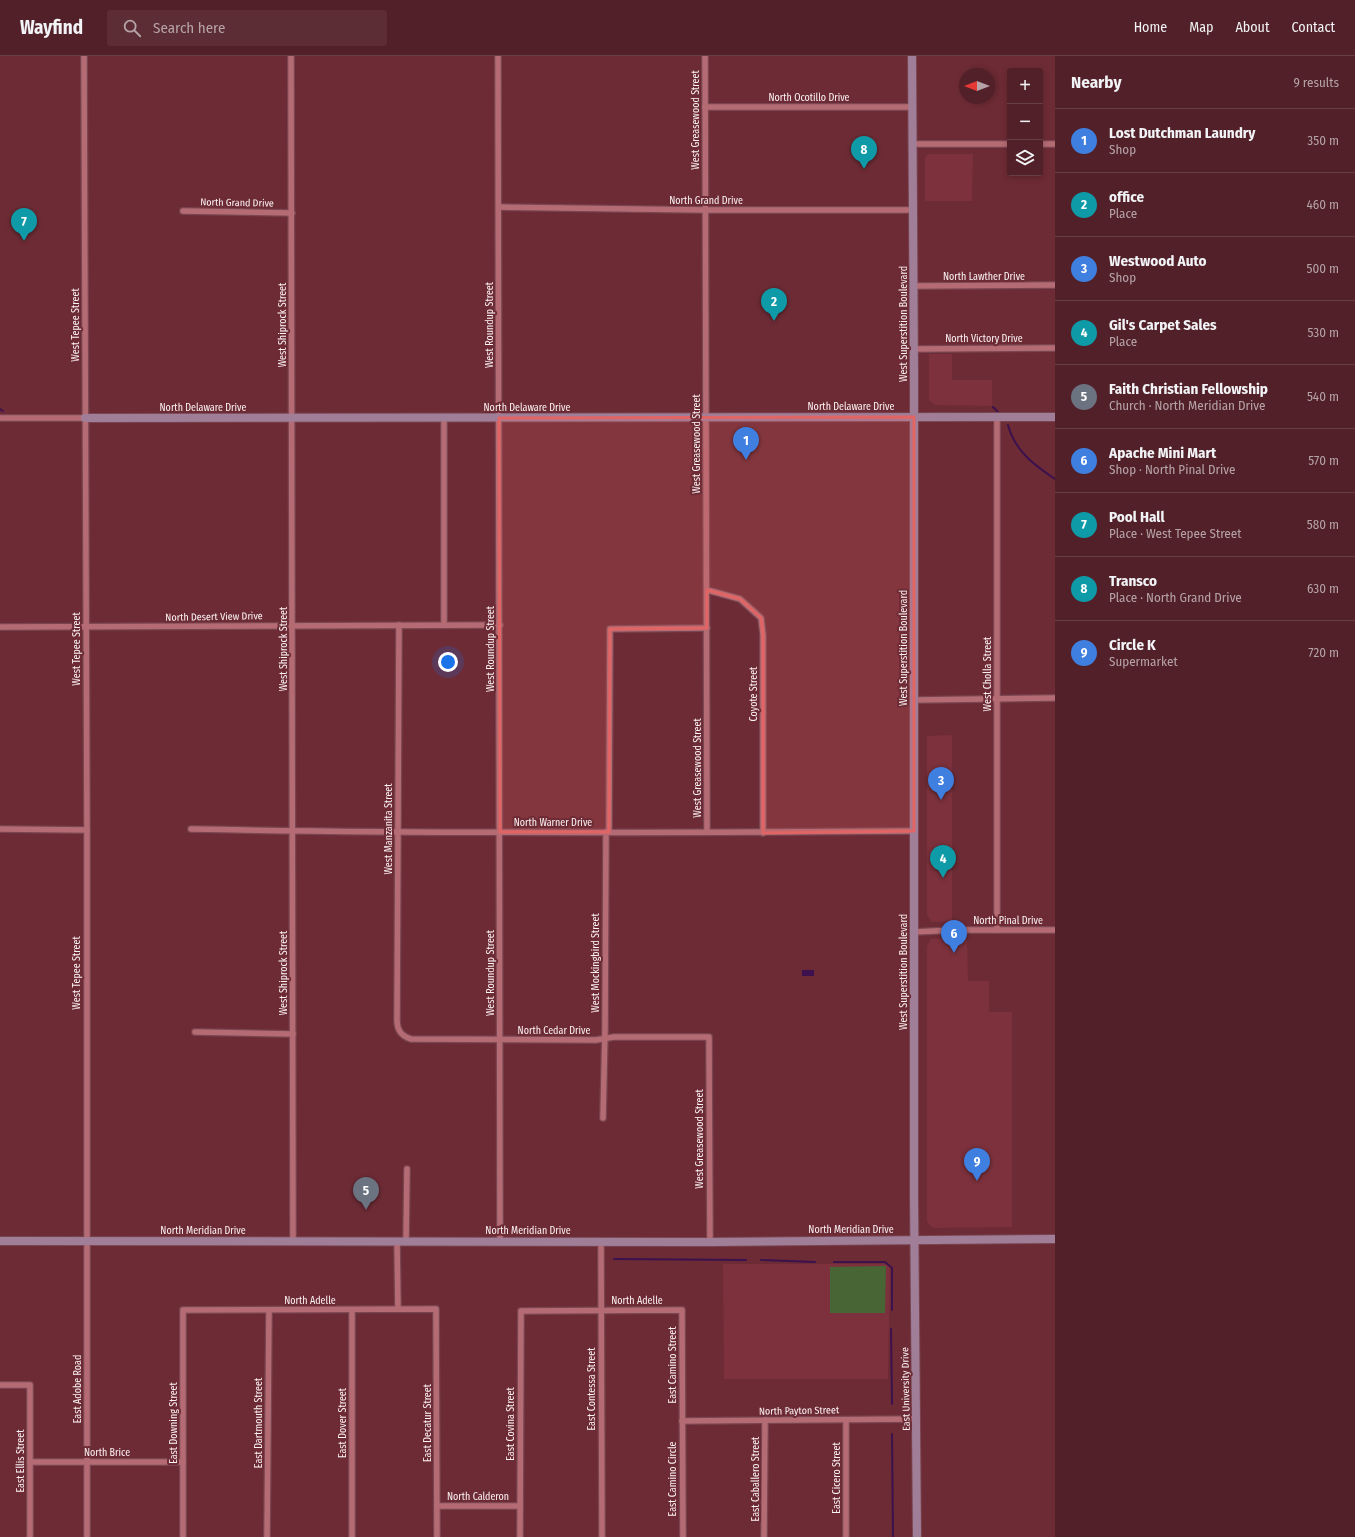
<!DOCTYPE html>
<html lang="en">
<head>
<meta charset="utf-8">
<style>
  :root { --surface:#522028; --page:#5c2d34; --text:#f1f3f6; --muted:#b5a3a8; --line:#683e45; --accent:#bca0f2 }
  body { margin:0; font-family:"Fira Sans Condensed",sans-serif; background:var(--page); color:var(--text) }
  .controls { position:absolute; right:12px; top:12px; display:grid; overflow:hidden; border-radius:4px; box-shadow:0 2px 6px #0003 }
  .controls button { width:36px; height:36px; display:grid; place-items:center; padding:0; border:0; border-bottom:1px solid var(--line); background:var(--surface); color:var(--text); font:20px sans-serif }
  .compass { position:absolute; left:959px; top:12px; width:36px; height:36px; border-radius:50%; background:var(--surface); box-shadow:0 2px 6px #0003; rotate:270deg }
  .you { position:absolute; left:448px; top:606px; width:14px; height:14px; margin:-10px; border:3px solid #fff; border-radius:50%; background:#1a73e8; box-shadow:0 0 0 6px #1a73e833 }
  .badge { display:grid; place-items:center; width:26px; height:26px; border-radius:50%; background:var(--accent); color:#fff; font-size:13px; font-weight:700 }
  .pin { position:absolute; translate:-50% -33px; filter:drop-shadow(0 1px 2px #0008) }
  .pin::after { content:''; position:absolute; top:21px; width:14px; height:12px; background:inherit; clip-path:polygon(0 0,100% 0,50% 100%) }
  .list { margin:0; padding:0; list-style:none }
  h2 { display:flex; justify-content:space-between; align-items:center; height:52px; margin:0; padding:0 16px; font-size:17px }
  h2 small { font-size:13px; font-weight:400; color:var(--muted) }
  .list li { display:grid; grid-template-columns:26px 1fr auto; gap:12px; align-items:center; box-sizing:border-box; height:64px; padding:0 16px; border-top:1px solid var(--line) }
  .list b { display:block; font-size:15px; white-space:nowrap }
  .list p { margin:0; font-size:13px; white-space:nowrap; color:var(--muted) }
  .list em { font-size:13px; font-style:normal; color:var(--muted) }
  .icon { flex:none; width:22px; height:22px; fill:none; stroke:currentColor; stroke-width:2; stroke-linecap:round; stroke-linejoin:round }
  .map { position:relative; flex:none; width:1055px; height:1481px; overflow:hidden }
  header { display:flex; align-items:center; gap:24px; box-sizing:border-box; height:56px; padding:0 20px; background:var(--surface); border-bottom:1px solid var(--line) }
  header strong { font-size:19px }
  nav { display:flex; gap:22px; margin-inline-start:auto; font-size:14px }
  .search { width:280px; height:36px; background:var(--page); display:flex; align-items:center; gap:10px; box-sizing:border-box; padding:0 14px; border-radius:4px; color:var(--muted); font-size:15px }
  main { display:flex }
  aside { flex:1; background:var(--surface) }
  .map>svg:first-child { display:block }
</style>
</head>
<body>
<header>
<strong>Wayfind</strong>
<div class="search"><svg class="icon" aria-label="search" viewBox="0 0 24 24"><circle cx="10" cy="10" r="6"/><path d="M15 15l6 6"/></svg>Search here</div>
<nav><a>Home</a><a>Map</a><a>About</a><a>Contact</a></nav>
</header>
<main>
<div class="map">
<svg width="1055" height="1481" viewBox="0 0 1055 1481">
  <rect width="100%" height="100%" fill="#6d2b35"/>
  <g fill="#7c313c">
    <path d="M 928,98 L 973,98 L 972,145 L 925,145 L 925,101 Z"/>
    <path d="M 929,298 L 952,298 L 952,324 L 992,324 L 992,350 L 935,349 L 929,344 Z"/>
    <path d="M 952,679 L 952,865 L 932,866 L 927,859 L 927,680 Z"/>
    <path d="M 967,882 L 968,925 L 989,925 L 989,956 L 1012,956 L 1012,1171 L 935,1172 L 930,1170 L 927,1165 L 927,890 L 931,883 Z"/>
    <path d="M 723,1208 L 890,1208 L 888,1323 L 724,1323 Z"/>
  </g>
  <path fill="#486535" d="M 886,1210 L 885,1257 L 830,1257 L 830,1211 Z"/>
  <rect fill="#3c114e" x="802" y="914" width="12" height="6"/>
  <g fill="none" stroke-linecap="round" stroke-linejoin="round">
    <g stroke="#3c114e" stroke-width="2">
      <path d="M 993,351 L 998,356"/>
      <path d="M 0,353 L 3,355"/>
      <path d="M 1008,369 C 1015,395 1034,409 1055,423"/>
      <path d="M 614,1203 L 746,1204"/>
      <path d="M 761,1204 L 815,1206"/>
      <path d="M 834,1206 L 885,1206 L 892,1212 L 892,1254"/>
      <path d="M 891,1273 L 892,1348"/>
      <path d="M 892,1378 L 893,1481"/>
    </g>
    <g stroke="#784550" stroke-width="8">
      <g id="street">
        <path d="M 84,0 L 87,774 L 87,1481"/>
        <path d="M 291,0 L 293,1185"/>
        <path d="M 498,0 L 500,1185"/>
        <path d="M 705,0 L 707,775"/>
        <path d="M 705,51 L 913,51"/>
        <path d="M 912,88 L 1010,88"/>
        <path d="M 1040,88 L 1055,88"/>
        <path d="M 499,151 L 705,154 L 913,154"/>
        <path d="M 183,155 L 292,157"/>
        <path d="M 913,230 L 1055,229"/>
        <path d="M 914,293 L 1055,292"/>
        <path d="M 997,361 L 997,874"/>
        <path d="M 0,362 L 85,362"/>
        <path d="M 707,534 L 740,543 L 761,562 L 763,579 L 763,777"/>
        <path d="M 399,569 L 397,964 C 397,974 401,980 411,983 L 596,984 L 614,981 L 709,981 L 710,1186"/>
        <path d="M 444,569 L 444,362"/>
        <path d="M 0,571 L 500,569"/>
        <path d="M 914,644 L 1055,642"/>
        <path d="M 0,773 L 87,774"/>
        <path d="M 191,773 C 432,778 673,777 914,775"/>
        <path d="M 609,776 L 610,573 L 707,572"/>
        <path d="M 914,876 L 955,874 L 1055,874"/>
        <path d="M 195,976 L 293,978"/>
        <path d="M 603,1062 L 605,975 L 606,776"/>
        <path d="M 397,1185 L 398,1253"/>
        <path d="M 406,1185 L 407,1113"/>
        <path d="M 601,1185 L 602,1481"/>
        <path d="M 0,1329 L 30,1329 L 30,1481"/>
        <path d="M 846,1364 L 846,1481"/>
        <path d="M 682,1365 L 917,1363"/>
        <path d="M 30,1406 L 183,1406"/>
        <path d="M 437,1450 L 520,1450"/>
        <path d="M 183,1481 L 183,1254 L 436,1253 L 437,1481"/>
        <path d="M 267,1481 L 269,1254"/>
        <path d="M 352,1481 L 352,1254"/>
        <path d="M 520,1481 L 521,1255 L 682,1254 L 683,1481"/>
        <path d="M 764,1481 L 765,1364"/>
      </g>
    </g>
    <g stroke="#784550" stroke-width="10">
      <g id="secondary">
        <path d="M 912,0 L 914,319 L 914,1141 L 917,1481"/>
        <path d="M 85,362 L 1055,361"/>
        <path d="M 0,1185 L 710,1186 L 1055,1183"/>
      </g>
    </g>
    <use href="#street" stroke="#b56b73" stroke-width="5.5"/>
    <use href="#secondary" stroke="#a17e98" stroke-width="8"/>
  </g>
  <path fill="#e16565" fill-opacity="0.2" stroke="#e16565" stroke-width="3" stroke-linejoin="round" d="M 914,361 L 914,775 L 763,777 L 763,579 L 761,562 L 740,543 L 707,534 L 707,572 L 610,573 L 609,776 L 500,776 L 499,362 Z"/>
  <g text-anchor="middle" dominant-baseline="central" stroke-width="4" stroke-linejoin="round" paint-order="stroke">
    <g font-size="10" fill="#fbf2f3" stroke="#6d2b35">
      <text x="809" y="42">North Ocotillo Drive</text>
      <text transform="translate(696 64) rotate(-90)">West Greasewood Street</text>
      <text x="706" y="145">North Grand Drive</text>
      <text transform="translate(237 147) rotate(1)">North Grand Drive</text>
      <text x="984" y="221">North Lawther Drive</text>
      <text transform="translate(904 268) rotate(-90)">West Superstition Boulevard</text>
      <text transform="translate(76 269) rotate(-90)">West Tepee Street</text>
      <text transform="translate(283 269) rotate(-90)">West Shiprock Street</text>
      <text transform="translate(490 269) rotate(-90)">West Roundup Street</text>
      <text x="984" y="283">North Victory Drive</text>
      <text x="851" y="351">North Delaware Drive</text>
      <text x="203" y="352">North Delaware Drive</text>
      <text x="527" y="352">North Delaware Drive</text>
      <text transform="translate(697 388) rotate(-90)">West Greasewood Street</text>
      <text transform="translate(214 561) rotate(-1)">North Desert View Drive</text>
      <text transform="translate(904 592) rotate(-90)">West Superstition Boulevard</text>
      <text transform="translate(77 593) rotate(-90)">West Tepee Street</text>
      <text transform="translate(284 593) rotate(-90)">West Shiprock Street</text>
      <text transform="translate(491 593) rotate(-90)">West Roundup Street</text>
      <text transform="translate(988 618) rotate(-90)">West Cholla Street</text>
      <text transform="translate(754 638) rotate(-90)">Coyote Street</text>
      <text transform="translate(698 712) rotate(-90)">West Greasewood Street</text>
      <text x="553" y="767">North Warner Drive</text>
      <text transform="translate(389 773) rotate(-90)">West Manzanita Street</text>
      <text x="1008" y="865">North Pinal Drive</text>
      <text transform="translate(596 907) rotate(-90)">West Mockingbird Street</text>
      <text transform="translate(904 916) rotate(-90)">West Superstition Boulevard</text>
      <text transform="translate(77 917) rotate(-90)">West Tepee Street</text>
      <text transform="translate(284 917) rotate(-90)">West Shiprock Street</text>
      <text transform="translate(491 917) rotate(-90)">West Roundup Street</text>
      <text x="554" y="975">North Cedar Drive</text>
      <text transform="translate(700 1083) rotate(-90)">West Greasewood Street</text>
      <text x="851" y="1174">North Meridian Drive</text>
      <text x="203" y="1175">North Meridian Drive</text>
      <text x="528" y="1175">North Meridian Drive</text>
      <text x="310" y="1245">North Adelle</text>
      <text x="637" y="1245">North Adelle</text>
      <text transform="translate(673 1309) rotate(-90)">East Camino Street</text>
      <text transform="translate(78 1333) rotate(-90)">East Adobe Road</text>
      <text transform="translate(592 1333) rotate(-90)">East Contessa Street</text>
      <text transform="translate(906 1333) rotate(-91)">East University Drive</text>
      <text transform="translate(799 1355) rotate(-1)">North Payton Street</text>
      <text transform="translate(174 1367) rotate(-90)">East Downing Street</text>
      <text transform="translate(259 1367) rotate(-90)">East Dartmouth Street</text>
      <text transform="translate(343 1367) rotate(-90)">East Dover Street</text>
      <text transform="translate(428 1367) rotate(-90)">East Decatur Street</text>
      <text transform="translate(511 1368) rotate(-90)">East Covina Street</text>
      <text x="107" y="1397">North Brice</text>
      <text transform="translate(21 1405) rotate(-90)">East Ellis Street</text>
      <text transform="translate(837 1422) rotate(-90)">East Cicero Street</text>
      <text transform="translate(673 1423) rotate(-90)">East Camino Circle</text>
      <text transform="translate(756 1423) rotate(-90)">East Caballero Street</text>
      <text x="478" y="1441">North Calderon</text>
    </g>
  </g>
</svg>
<div class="controls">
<button>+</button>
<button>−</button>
<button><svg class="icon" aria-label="layers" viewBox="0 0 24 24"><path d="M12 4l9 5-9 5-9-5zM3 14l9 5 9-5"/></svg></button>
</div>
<svg class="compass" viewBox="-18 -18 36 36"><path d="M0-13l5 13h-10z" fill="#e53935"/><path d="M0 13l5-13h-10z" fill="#b5a3a8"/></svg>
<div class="you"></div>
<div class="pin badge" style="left:746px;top:404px;background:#3f7fe0">1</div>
<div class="pin badge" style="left:774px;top:265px;background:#0f9aa8">2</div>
<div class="pin badge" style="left:941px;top:744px;background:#3f7fe0">3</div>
<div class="pin badge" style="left:943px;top:822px;background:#0f9aa8">4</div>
<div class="pin badge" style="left:366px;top:1154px;background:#6b7280">5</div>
<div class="pin badge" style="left:954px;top:897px;background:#3f7fe0">6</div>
<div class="pin badge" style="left:24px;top:185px;background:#0f9aa8">7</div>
<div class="pin badge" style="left:864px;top:113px;background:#0f9aa8">8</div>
<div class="pin badge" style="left:977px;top:1125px;background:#3f7fe0">9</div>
</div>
<aside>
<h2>Nearby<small>9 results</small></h2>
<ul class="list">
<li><span class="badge" style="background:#3f7fe0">1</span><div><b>Lost Dutchman Laundry</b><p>Shop</p></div><em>350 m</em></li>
<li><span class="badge" style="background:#0f9aa8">2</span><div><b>office</b><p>Place</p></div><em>460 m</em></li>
<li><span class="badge" style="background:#3f7fe0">3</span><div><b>Westwood Auto</b><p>Shop</p></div><em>500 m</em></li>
<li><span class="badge" style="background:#0f9aa8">4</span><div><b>Gil's Carpet Sales</b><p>Place</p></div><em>530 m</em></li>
<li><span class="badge" style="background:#6b7280">5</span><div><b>Faith Christian Fellowship</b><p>Church · North Meridian Drive</p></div><em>540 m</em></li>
<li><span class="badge" style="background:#3f7fe0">6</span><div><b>Apache Mini Mart</b><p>Shop · North Pinal Drive</p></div><em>570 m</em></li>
<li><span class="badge" style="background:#0f9aa8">7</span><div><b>Pool Hall</b><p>Place · West Tepee Street</p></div><em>580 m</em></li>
<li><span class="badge" style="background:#0f9aa8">8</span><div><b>Transco</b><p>Place · North Grand Drive</p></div><em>630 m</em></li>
<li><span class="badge" style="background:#3f7fe0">9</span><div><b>Circle K</b><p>Supermarket</p></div><em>720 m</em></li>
</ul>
</aside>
</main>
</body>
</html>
